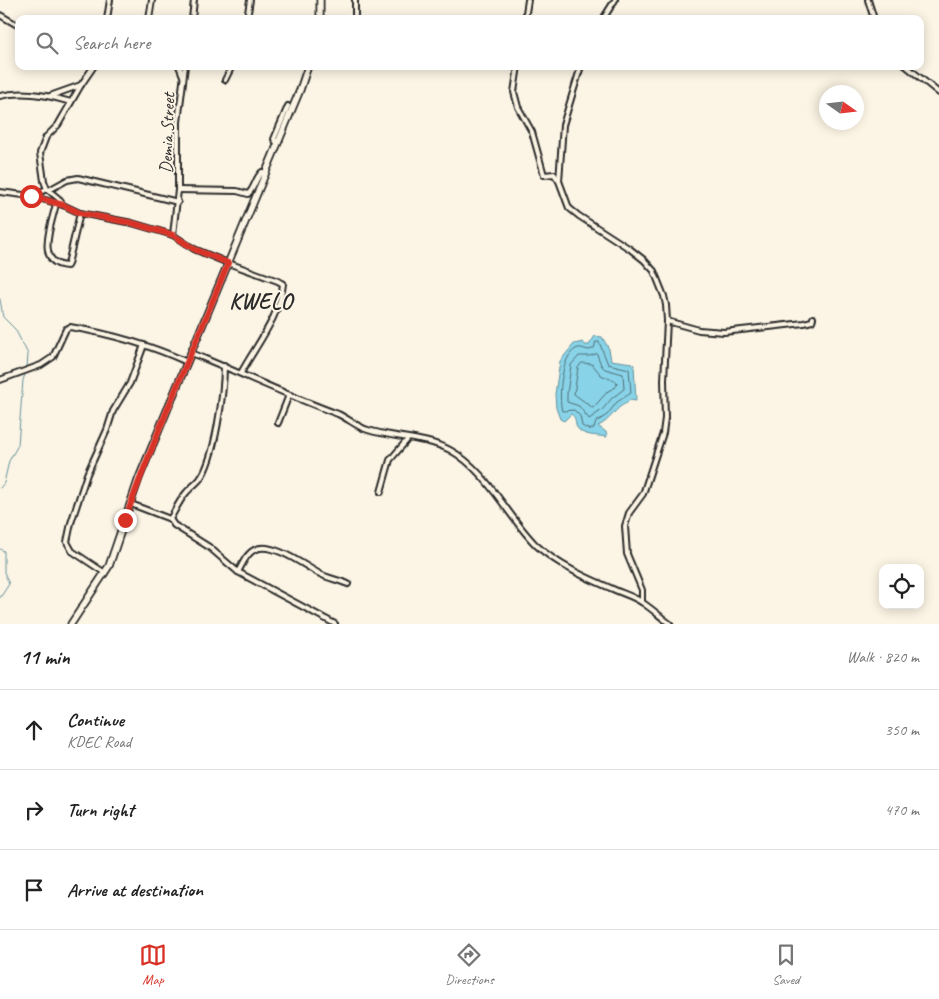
<!DOCTYPE html>
<html lang="en">
<head>
<meta charset="utf-8">
<style>
  :root { --surface:#fff; --page:#f6f6f6; --text:#222; --muted:#767676; --line:#e0e0e0; --accent:#d93025 }
  body { margin:0; font-family:Caveat,sans-serif; background:var(--page); color:var(--text) }
  .controls { position:absolute; right:15px; bottom:15px; display:grid; overflow:hidden; border-radius:10px; box-shadow:0 2px 12px #0003 }
  .controls button { width:45px; height:45px; display:grid; place-items:center; padding:0; border:0; border-bottom:1px solid var(--line); background:var(--surface); color:var(--text); font:25px sans-serif }
  .compass { position:absolute; left:819px; top:85px; width:45px; height:45px; border-radius:50%; background:var(--surface); box-shadow:0 2px 12px #0003; rotate:104deg }
  .stop { position:absolute; width:15px; height:15px; margin:-11px; border:4px solid #d93025; border-radius:50%; background:#fff }
  .stop.end { background:#d93025; border-color:#fff; box-shadow:0 1px 5px #0008 }
  .list { margin:0; padding:0; list-style:none }
  h2 { display:flex; justify-content:space-between; align-items:center; height:65px; margin:0; padding:0 20px; font-size:21px }
  h2 small { font-size:16px; font-weight:400; color:var(--muted) }
  .list li { display:grid; grid-template-columns:32px 1fr auto; gap:15px; align-items:center; box-sizing:border-box; height:80px; padding:0 20px; border-top:1px solid var(--line) }
  .list b { display:block; font-size:19px; white-space:nowrap }
  .list p { margin:0; font-size:16px; white-space:nowrap; color:var(--muted) }
  .list em { font-size:16px; font-style:normal; color:var(--muted) }
  .icon { flex:none; width:28px; height:28px; fill:none; stroke:currentColor; stroke-width:2; stroke-linecap:round; stroke-linejoin:round }
  .map { position:relative; flex:none; width:939px; height:624px; overflow:hidden }
  .search { position:absolute; background:var(--surface); box-shadow:0 2px 12px #0003; left:15px; right:15px; top:15px; height:55px; display:flex; align-items:center; gap:12px; box-sizing:border-box; padding:0 18px; border-radius:10px; color:var(--muted); font-size:19px }
  .sheet { height:305px; background:var(--surface) }
  nav { display:flex; justify-content:space-around; align-items:center; box-sizing:border-box; height:70px; border-top:1px solid var(--line); background:var(--surface); font-size:14px; color:var(--muted) }
  nav a { display:grid; justify-items:center; gap:2px }
  nav .on { color:var(--accent) }
  .map>svg:first-child { display:block }
</style>
</head>
<body>
<div class="map">
<svg width="939" height="624" viewBox="0 0 939 624">
  <rect width="100%" height="100%" fill="#fcf5e5"/>
  <filter id="ink" filterUnits="userSpaceOnUse"><feTurbulence type="fractalNoise" baseFrequency=".02" numOctaves="2"/><feDisplacementMap in="SourceGraphic" scale="10" xChannelSelector="R" yChannelSelector="G"/><feConvolveMatrix kernelMatrix="1 2 1 2 8 2 1 2 1" color-interpolation-filters="sRGB"/></filter>
  <g filter="url(#ink)">
    <path fill="#88d3e8" stroke="#63909c" d="M 595,336 L 602,337 L 609,349 L 611,360 L 632,363 L 634,365 L 636,401 L 629,400 L 627,403 C 615,407 611,421 598,426 L 606,432 L 607,437 C 597,435 580,437 576,425 C 575,420 576,418 571,414 L 564,421 L 560,419 L 556,408 L 555,394 L 560,361 L 574,344 L 583,342 L 585,345 L 589,345 Z"/>
    <g fill="none" stroke-linecap="round" stroke-linejoin="round">
      <g stroke="#506e77" stroke-width="1">
        <path d="M 596,342 L 599,342 L 608,364 L 629,369 L 631,393 L 617,402 L 607,415 L 596,422 L 594,428 C 590,431 586,428 582,426 L 580,416 L 574,410 L 562,411 C 558,397 561,353 578,348 C 581,347 586,350 590,350 L 594,348 Z"/>
        <path d="M 597,354 L 601,365 L 605,369 L 623,374 L 624,389 L 612,398 L 602,410 L 589,419 L 579,406 L 567,402 L 567,394 L 571,365 L 579,356 L 589,356 Z"/>
        <path d="M 582,363 L 592,364 L 601,375 L 617,382 L 616,387 L 608,391 L 593,408 L 574,394 L 578,368 Z"/>
      </g>
      <g stroke="#63909c" stroke-width="1">
        <path d="M 0,299 L 3,317 L 15,329 L 28,354 L 27,368"/>
        <path d="M 0,488 L 4,483 L 9,461 L 18,445 L 23,380 L 26,372"/>
        <path d="M 0,549 L 4,551 L 4,572 L 9,584 L 0,598"/>
      </g>
      <g stroke="#2b2b2b" stroke-width="8">
        <g id="street">
          <path d="M 868,0 L 874,19"/>
          <path d="M 0,15 L 19,26"/>
          <path d="M 107,19 L 110,0"/>
          <path d="M 149,19 L 152,0"/>
          <path d="M 192,19 L 194,0"/>
          <path d="M 247,19 L 250,0"/>
          <path d="M 355,19 L 355,0"/>
          <path d="M 525,19 L 528,0"/>
          <path d="M 603,19 L 615,0"/>
          <path d="M 179,66 L 183,76"/>
          <path d="M 518,66 L 514,92 L 518,107 L 532,132 L 544,175 L 554,174 L 559,181"/>
          <path d="M 581,66 L 563,125 L 559,181 L 569,208 L 579,216 L 630,249 L 644,260 L 654,271 L 664,296 L 666,305 L 667,321 L 664,380 L 665,418 L 663,433 L 643,494 L 629,513 L 625,526 L 627,554 L 642,590 L 642,602"/>
          <path d="M 906,66 L 939,93"/>
          <path d="M 225,80 L 232,66"/>
          <path d="M 0,96 C 23,90 48,95 71,102"/>
          <path d="M 50,96 L 81,85"/>
          <path d="M 277,143 L 274,139 L 288,106"/>
          <path d="M 49,190 L 67,180 L 78,178 L 178,202"/>
          <path d="M 178,190 L 237,191 L 248,194 C 255,188 255,178 262,172 L 265,173"/>
          <path d="M 0,192 L 31,196 L 63,205 L 80,213 L 132,223 L 173,235 L 194,249 L 228,263 L 278,281 L 283,284 C 280,317 256,345 241,373"/>
          <path d="M 31,196 L 47,189"/>
          <path d="M 56,204 C 52,223 34,264 67,266 L 68,264 L 80,213"/>
          <path d="M 63,205 L 58,198 L 47,189 L 44,181 L 40,153 L 46,137 L 58,125 L 81,85 L 94,66"/>
          <path d="M 173,235 L 178,190 L 178,122 L 185,66"/>
          <path d="M 667,321 L 699,330 L 724,332 L 804,323 L 812,321 L 813,318"/>
          <path d="M 191,353 C 241,373 288,396 338,414 C 349,419 357,427 368,430 C 394,438 425,437 450,450 C 487,470 507,516 536,545 C 559,566 587,578 615,590 C 624,594 635,597 643,603 C 652,609 661,617 670,624"/>
          <path d="M 0,380 L 41,365 L 53,357 L 66,329 L 70,327 C 111,334 150,345 187,362"/>
          <path d="M 278,423 L 289,395"/>
          <path d="M 381,492 L 390,460 L 408,439"/>
          <path d="M 131,504 L 170,519 L 174,525 L 209,547 L 238,572 L 335,624"/>
          <path d="M 170,519 C 175,511 179,501 186,493 C 190,488 196,484 200,479 C 215,459 224,392 224,366"/>
          <path d="M 238,572 C 242,565 246,554 254,550 C 270,540 304,565 318,573 C 327,578 339,580 348,584"/>
          <path d="M 105,573 L 72,551 L 67,542 L 71,523 L 87,474 L 107,430 L 113,411 L 130,383 L 144,345"/>
        </g>
      </g>
      <g stroke="#2b2b2b" stroke-width="9">
        <g id="primary">
          <path d="M 320,19 L 320,0"/>
          <path d="M 71,624 L 109,566 L 139,478 L 300,90 L 308,66"/>
        </g>
      </g>
      <use href="#street" stroke="#fcf5e5" stroke-width="4"/>
      <use href="#primary" stroke="#fcf5e5" stroke-width="5.5"/>
    </g>
  </g>
  <g fill="none" stroke-linecap="round" stroke-linejoin="round" filter="url(#ink)">
    <path stroke="#d93025" stroke-width="6" d="M 31,196 L 63,205 L 80,213 L 132,223 L 173,235 L 194,249 L 228,263 C 194,349 155,433 125,520"/>
  </g>
  <g text-anchor="middle" dominant-baseline="central" stroke-width="4" stroke-linejoin="round" paint-order="stroke">
    <g font-size="18" fill="#2b2b2b" stroke="#fcf5e5">
      <text transform="translate(167 133) rotate(-88)">Demia Street</text>
    </g>
    <g font-size="22" font-weight="bold" letter-spacing="1" fill="#2b2b2b" stroke="#fcf5e5">
      <text x="261" y="302">KWELO</text>
    </g>
  </g>
</svg>
<div class="controls">
<button><svg class="icon" aria-label="locate" viewBox="0 0 24 24"><circle cx="12" cy="12" r="6"/><path d="M12 2v4M12 18v4M2 12h4M18 12h4"/></svg></button>
</div>
<svg class="compass" viewBox="-18 -18 36 36"><path d="M0-13l5 13h-10z" fill="#e53935"/><path d="M0 13l5-13h-10z" fill="#767676"/></svg>
<div class="stop" style="left:31px;top:196px"></div>
<div class="stop end" style="left:125px;top:520px"></div>
<div class="search"><svg class="icon" aria-label="search" viewBox="0 0 24 24"><circle cx="10" cy="10" r="6"/><path d="M15 15l6 6"/></svg>Search here</div>
</div>
<section class="sheet">
<h2>11 min<small>Walk · 820 m</small></h2>
<ul class="list">
<li><svg class="icon" aria-label="ahead" viewBox="0 0 24 24"><path d="M12 20V5M6 11l6-6 6 6"/></svg><div><b>Continue</b><p>KDEC Road</p></div><em>350 m</em></li>
<li><svg class="icon" aria-label="right" viewBox="0 0 24 24"><path d="M7 20v-9h11M14 6l5 5-5 5"/></svg><div><b>Turn right</b></div><em>470 m</em></li>
<li><svg class="icon" aria-label="arrive" viewBox="0 0 24 24"><path d="M6 21V4h12l-3 4 3 4H6"/></svg><div><b>Arrive at destination</b></div></li>
</ul>
</section>
<nav>
<a class="on"><svg class="icon" aria-label="map" viewBox="0 0 24 24"><path d="M3 6l6-2 6 2 6-2v14l-6 2-6-2-6 2zM9 4v14M15 6v14"/></svg>Map</a>
<a><svg class="icon" aria-label="directions" viewBox="0 0 24 24"><path d="M12 3l9 9-9 9-9-9zM9 14v-3h6M13 9l2 2-2 2"/></svg>Directions</a>
<a><svg class="icon" aria-label="saved" viewBox="0 0 24 24"><path d="M7 4h10v16l-5-4-5 4z"/></svg>Saved</a>
</nav>
</body>
</html>
